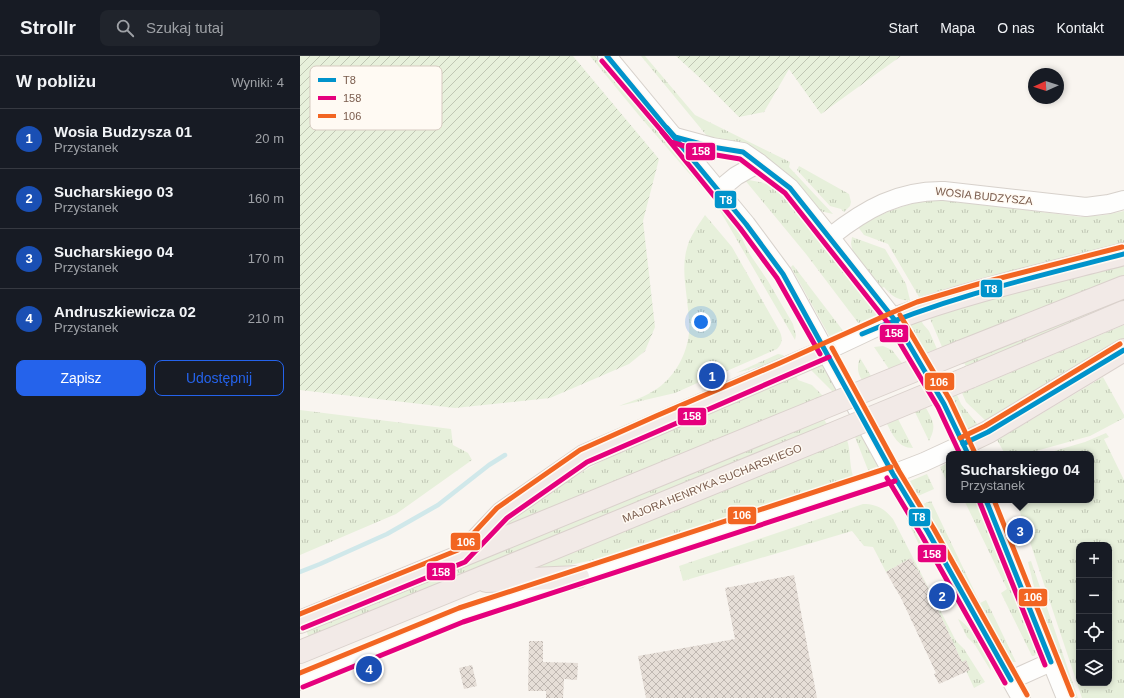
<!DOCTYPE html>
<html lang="pl">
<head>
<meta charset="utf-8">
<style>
  :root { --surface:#171b24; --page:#20242c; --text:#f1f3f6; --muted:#9ea1a6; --line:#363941; --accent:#2563eb }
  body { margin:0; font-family:Helvetica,sans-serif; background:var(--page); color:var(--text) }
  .controls { position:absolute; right:12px; bottom:12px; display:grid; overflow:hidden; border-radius:8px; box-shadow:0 2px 6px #0003 }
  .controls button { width:36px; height:36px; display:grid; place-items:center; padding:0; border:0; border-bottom:1px solid var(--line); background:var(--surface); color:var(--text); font:20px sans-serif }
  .compass { position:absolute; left:728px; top:12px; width:36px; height:36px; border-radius:50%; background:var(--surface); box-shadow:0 2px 6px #0003; rotate:267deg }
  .you { position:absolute; left:401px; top:266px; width:14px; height:14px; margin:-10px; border:3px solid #fff; border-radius:50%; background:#1a73e8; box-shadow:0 0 0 6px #1a73e833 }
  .badge { display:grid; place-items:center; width:26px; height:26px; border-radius:50%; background:var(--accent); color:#fff; font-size:13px; font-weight:700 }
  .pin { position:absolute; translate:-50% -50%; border:2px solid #fff; box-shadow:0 1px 4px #0006 }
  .popup { position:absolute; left:646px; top:395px; width:148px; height:52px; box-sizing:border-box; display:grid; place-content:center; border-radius:8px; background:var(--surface); filter:drop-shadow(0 1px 3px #0005); font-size:13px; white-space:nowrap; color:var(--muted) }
  .popup b { font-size:15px; color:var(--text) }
  .popup::after { content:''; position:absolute; left:50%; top:100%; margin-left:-8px; border:8px solid transparent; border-top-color:var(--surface) }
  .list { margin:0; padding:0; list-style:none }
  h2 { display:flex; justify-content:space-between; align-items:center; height:52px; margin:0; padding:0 16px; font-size:17px }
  h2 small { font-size:13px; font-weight:400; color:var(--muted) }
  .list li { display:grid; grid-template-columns:26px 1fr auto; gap:12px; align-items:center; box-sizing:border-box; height:60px; padding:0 16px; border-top:1px solid var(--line) }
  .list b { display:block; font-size:15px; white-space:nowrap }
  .list p { margin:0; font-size:13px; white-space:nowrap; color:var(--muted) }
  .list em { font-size:13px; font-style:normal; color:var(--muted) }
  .actions { display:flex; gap:8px; padding:12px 16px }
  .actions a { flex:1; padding:9px 0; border:1px solid var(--accent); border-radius:8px; text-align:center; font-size:14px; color:var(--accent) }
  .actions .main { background:var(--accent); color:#fff }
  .icon { flex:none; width:22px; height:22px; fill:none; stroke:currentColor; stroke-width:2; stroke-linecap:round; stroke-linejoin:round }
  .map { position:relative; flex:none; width:824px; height:642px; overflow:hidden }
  header { display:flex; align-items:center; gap:24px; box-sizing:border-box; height:56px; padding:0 20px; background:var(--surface); border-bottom:1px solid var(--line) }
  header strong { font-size:19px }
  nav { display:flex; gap:22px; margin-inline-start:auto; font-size:14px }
  .search { width:280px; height:36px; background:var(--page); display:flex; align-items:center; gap:10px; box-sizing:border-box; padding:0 14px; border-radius:8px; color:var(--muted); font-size:15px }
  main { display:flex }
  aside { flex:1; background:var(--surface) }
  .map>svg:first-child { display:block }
</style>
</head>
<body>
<header>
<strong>Strollr</strong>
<div class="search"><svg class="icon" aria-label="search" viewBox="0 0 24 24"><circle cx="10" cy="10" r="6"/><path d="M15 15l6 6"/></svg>Szukaj tutaj</div>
<nav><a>Start</a><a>Mapa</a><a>O nas</a><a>Kontakt</a></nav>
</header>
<main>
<aside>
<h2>W pobliżu<small>Wyniki: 4</small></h2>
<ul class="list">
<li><span class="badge" style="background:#1a4fb4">1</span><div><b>Wosia Budzysza 01</b><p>Przystanek</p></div><em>20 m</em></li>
<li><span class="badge" style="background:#1a4fb4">2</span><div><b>Sucharskiego 03</b><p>Przystanek</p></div><em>160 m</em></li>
<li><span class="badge" style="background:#1a4fb4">3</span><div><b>Sucharskiego 04</b><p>Przystanek</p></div><em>170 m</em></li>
<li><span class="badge" style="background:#1a4fb4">4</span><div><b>Andruszkiewicza 02</b><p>Przystanek</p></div><em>210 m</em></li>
</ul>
<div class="actions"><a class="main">Zapisz</a><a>Udostępnij</a></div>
</aside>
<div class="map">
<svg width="824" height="642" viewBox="0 0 824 642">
  <defs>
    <pattern id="grass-tufts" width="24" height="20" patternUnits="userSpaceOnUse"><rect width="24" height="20" fill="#e7f0db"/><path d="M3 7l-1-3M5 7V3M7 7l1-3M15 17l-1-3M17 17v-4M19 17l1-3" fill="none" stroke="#c0c6b4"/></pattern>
    <pattern id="garden-furrows" width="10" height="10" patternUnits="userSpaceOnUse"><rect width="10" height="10" fill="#e7f0db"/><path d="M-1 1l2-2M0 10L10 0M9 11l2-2" fill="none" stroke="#c0c6b4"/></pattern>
    <pattern id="building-cross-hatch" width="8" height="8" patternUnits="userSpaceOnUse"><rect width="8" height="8" fill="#e6ded7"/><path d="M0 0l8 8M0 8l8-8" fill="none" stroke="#bfb7b1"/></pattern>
  </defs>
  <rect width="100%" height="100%" fill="#f9f5f0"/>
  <g fill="url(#grass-tufts)" fill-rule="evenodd">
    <path d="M 290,0 L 295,0 L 401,127 L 402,132 L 342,63 Z"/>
    <path d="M 341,0 L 345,0 L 395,59 L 490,106 L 489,111 L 533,158 L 520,155 L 487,120 L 469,104 L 460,99 L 412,86 Z"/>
    <path d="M 499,110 L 549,138 L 551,146 L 550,150 L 544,156 L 541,153 L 530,150 L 497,114 Z"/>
    <path d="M 444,123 C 454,125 464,126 473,131 C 489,140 501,157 512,171 C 535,200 557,229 579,260 L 559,268 L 506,198 Z"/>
    <path d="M 641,143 L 781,161 L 805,159 L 824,155 L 824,187 L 678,223 L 619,241 L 588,188 L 564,179 L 558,171 C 584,156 611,145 641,143 Z"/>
    <path d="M 419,153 L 425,155 L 433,164 L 449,197 L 468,225 L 493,268 L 496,279 L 495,284 Z"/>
    <path d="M 405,159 L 432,191 L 479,274 C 483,282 483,287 477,293 L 413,321 L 411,317 L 402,320 L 404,324 L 375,337 L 319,350 C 332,345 347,340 358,332 C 375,320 387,298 389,277 C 390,266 388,255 387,244 C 385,226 382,209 387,192 C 390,180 398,170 405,159 Z"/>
    <path d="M 552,181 L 585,193 L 606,228 L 610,244 C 599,245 591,240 584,231 L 582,232 L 553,196 L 551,188 Z"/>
    <path d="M 824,208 L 824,220 L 642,291 L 629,260 L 671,247 Z"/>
    <path d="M 493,209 L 544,276 L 531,283 L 491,211 Z"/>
    <path d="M 824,242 L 824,246 L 666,311 L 664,306 Z"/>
    <path d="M 621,264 L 623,268 L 629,275 L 637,293 L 626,297 L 608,268 Z"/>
    <path d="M 824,269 L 824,283 L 686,365 L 666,346 L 662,337 Z"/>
    <path d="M 583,290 L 592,294 L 602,307 L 589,313 L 574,291 Z"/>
    <path d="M 478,298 L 483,299 L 485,302 L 479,305 L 436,317 Z"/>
    <path d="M 560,302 L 571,320 L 562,324 C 557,317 557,309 560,302 Z"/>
    <path d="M 523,308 L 537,334 L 533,336 L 511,314 Z"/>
    <path d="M 495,318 L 498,324 L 512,329 L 523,340 L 205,471 L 203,468 C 236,445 270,422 306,403 C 367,371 432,345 495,318 Z"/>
    <path d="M 803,321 L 824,359 L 824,362 L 790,380 L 725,398 L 705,398 L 696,382 L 715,370 L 716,373 Z"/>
    <path d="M 657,339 L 661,348 L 678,369 L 667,375 L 651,342 Z"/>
    <path d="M 626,352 C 633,365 637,370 629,385 L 615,356 Z"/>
    <path d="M 0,354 L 151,373 L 153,389 L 168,397 L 172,404 L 96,458 L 0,499 Z"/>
    <path d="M 524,363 L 527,369 L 9,582 L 6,574 Z"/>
    <path d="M 598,363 L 613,392 C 598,392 593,379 587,368 Z"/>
    <path d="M 806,377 L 809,381 L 804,383 L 824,424 L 824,642 L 782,642 L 716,444 L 791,444 L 791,398 L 744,398 L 785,386 ZM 779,489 L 809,489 L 809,627 L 779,627 Z"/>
    <path d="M 561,378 L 579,410 L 568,414 L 555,381 Z"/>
    <path d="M 547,384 C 551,395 549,408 553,420 L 329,494 L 293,504 L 223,519 L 222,516 Z"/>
    <path d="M 649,406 L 649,425 L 647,426 L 640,411 Z"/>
    <path d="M 627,418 L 634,433 L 618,440 L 610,425 Z"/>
    <path d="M 664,444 L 675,444 L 736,594 L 736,598 L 734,600 L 732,600 L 701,537 L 707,533 Z"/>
    <path d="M 631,445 L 680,547 L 686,544 L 716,606 L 711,606 L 710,605 L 623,448 Z"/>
    <path d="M 563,448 C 576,448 584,452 593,463 L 656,585 L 664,593 L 685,626 L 674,632 L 627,530 L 611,502 L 586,516 L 573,491 L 564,490 L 552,475 L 383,525 L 379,510 Z"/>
    <path d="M 607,459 L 621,487 L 626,503 L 605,460 Z"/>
    <path d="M 731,505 L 778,642 L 776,642 L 738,547 L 728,506 Z"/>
    <path d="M 658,563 C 669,568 691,602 691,615 L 675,589 L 667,581 Z"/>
  </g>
  <g fill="url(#garden-furrows)">
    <path d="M 0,0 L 273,0 L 359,103 L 343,165 L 355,271 L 345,295 L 329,308 L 250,342 L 155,352 L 0,334 Z"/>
    <path d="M 376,0 L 601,0 L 521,58 L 489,13 L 464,56 L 439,61 L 400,22 Z"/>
  </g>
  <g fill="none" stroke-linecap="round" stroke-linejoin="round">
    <path stroke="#d0e8ea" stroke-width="4.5" d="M 0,516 L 20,508 L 87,478 L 138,449 L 189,409 L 205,399"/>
  </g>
  <g fill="url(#building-cross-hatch)">
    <path d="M 611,502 L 627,530 L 662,606 L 666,604 L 670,614 L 639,628 L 634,618 L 636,617 L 601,542 L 586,516 Z"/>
    <path d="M 494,519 L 517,642 L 346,642 L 338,600 L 435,583 L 425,532 Z"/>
    <path d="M 229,585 L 243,585 L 243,606 L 278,607 L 277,624 L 264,623 L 263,642 L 246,642 L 246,635 L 228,635 Z"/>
    <path d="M 172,609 L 177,630 L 164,633 L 159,612 Z"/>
  </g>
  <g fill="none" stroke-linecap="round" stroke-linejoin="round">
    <g stroke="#d7d1cb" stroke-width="20">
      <g id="minor">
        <path d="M 307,0 L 446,168 L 483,218 L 593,418 L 628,476 L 721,642"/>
        <path d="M 375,81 L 412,91 L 443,96 L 459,107 L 490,132 L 530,181 L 594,263 L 644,348 L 668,398"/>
        <path d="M 419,134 L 436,120 L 459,107"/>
        <path d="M 530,181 C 565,153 599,134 644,135 L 786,151 L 809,148 L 824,144"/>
        <path d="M 526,295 L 594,263"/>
        <path d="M 686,444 L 766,642"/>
        <path d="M 711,624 L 751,606"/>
        <path d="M 0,625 L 161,559 L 593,418 L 624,406 L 663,388"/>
      </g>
    </g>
    <g stroke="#dad1cc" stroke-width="24">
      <g id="highway">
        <path d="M 594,263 C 668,235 747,218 824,198"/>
        <path d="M 660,296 L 824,231"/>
        <path d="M 670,321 L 824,256"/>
        <path d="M 663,388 L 688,376 L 824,294"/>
        <path d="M 167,494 L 202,457 L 284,400 L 526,295"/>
        <path d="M 186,525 L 278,521"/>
        <path d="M 0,566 L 520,353"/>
        <path d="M 0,596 L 530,379"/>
      </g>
    </g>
    <use href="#minor" stroke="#fefefd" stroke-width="18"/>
    <use href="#highway" stroke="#f2eae7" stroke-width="22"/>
    <g stroke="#dad1cc" stroke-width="24" stroke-linecap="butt">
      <g id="highway-bridge">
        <path d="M 520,353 L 660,296"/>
        <path d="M 530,379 L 670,321"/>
      </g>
    </g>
    <use href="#highway-bridge" stroke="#f2eae7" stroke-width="22"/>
    <g stroke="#fffaf3" stroke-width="8">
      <g id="bus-1">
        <path d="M 307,0 L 446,168 L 483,218 L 593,418 L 628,476 L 711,624"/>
        <path d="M 367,72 L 375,81 L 412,91 L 443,96 L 490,132 L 594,263 L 644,348 L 668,398"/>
        <path d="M 562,278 C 647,241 735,221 824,198"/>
        <path d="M 663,388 L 688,376 L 824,294"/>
        <path d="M 686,444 L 751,606"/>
      </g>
    </g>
    <g stroke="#fffaf3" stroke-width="8">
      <g id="bus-2">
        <path d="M 302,5 L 371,86 L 410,98 L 440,103 L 485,137 L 588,267 L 638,351 L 660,398"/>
        <path d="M 362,76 L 440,172 L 477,222 L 520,298"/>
        <path d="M 587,422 L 622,480 L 705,627"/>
        <path d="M 680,447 L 745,609"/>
        <path d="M 3,572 L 165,506 L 207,462 L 287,406 L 529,301"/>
        <path d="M 3,631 L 163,566 L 595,425"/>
      </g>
    </g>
    <g stroke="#fffaf3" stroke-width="8">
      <g id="bus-3">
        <path d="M 600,259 L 650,344 L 674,395"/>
        <path d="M 532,292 L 599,415 L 634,473 L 727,639"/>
        <path d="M 660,382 L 685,370 L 820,288"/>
        <path d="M 694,444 L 772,639"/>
        <path d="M 0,558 L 158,494 L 197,452 L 280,394 L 356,360 L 480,307 L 591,257 L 617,246 L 685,226 L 822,191"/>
        <path d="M 0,617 L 159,552 L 591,411"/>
      </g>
    </g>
    <use href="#bus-1" stroke="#0093cb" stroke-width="5"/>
    <use href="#bus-2" stroke="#e5007d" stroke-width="5"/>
    <use href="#bus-3" stroke="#f26522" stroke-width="5"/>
  </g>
  <g text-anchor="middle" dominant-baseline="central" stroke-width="3" stroke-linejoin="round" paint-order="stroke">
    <g font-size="11" fill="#7a5c4d" stroke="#fffaf3">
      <text transform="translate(684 140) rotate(6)">WOSIA BUDZYSZA</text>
      <text transform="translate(412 427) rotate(-22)">MAJORA HENRYKA SUCHARSKIEGO</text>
    </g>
  </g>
  <rect x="10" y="10" width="132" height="64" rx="6" fill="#fffaf3" stroke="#d7cbc1" stroke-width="1"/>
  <rect x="18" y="22" width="18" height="4" fill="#0093cb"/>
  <rect x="18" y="40" width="18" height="4" fill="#e5007d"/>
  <rect x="18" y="58" width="18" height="4" fill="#f26522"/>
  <g font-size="11" fill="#7a5c4d">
    <text x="43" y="28">T8</text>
    <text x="43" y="46">158</text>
    <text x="43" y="64">106</text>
  </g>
  <g stroke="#fffaf3" stroke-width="1.5">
    <rect x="385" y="86" width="31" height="19" rx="4" fill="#e5007d"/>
    <rect x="414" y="134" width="23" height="19" rx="4" fill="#0093cb"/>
    <rect x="680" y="223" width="23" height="19" rx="4" fill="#0093cb"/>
    <rect x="579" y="268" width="30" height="19" rx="4" fill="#e5007d"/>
    <rect x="624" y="316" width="31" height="19" rx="4" fill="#f26522"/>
    <rect x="377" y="351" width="30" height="19" rx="4" fill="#e5007d"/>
    <rect x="427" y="450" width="30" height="19" rx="4" fill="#f26522"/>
    <rect x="608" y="452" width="23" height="19" rx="4" fill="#0093cb"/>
    <rect x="150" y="476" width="31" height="19" rx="4" fill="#f26522"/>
    <rect x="617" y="488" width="30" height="19" rx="4" fill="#e5007d"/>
    <rect x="126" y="506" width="30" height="19" rx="4" fill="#e5007d"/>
    <rect x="718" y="532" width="30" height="19" rx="4" fill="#f26522"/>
  </g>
  <g font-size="11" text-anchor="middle" font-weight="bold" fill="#fff">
    <text x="401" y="99">158</text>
    <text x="426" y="148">T8</text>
    <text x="691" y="237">T8</text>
    <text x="594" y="281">158</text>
    <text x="639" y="330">106</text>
    <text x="392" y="364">158</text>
    <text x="442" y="463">106</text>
    <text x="619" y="465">T8</text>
    <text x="166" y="490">106</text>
    <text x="632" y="502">158</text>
    <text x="141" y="520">158</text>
    <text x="733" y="545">106</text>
  </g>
</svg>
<div class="controls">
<button>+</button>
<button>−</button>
<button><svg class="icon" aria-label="locate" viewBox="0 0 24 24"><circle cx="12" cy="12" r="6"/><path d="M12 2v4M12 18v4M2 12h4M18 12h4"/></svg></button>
<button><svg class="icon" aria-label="layers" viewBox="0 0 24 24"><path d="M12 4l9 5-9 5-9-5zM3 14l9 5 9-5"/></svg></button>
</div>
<svg class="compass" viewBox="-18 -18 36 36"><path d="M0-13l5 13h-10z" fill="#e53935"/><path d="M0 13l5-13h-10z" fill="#9ea1a6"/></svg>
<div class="you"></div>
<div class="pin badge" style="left:412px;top:320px;background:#1a4fb4">1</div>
<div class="pin badge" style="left:642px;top:540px;background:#1a4fb4">2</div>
<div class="pin badge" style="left:720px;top:475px;background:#1a4fb4">3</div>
<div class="popup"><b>Sucharskiego 04</b>Przystanek</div>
<div class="pin badge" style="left:69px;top:613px;background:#1a4fb4">4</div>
</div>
</main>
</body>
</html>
